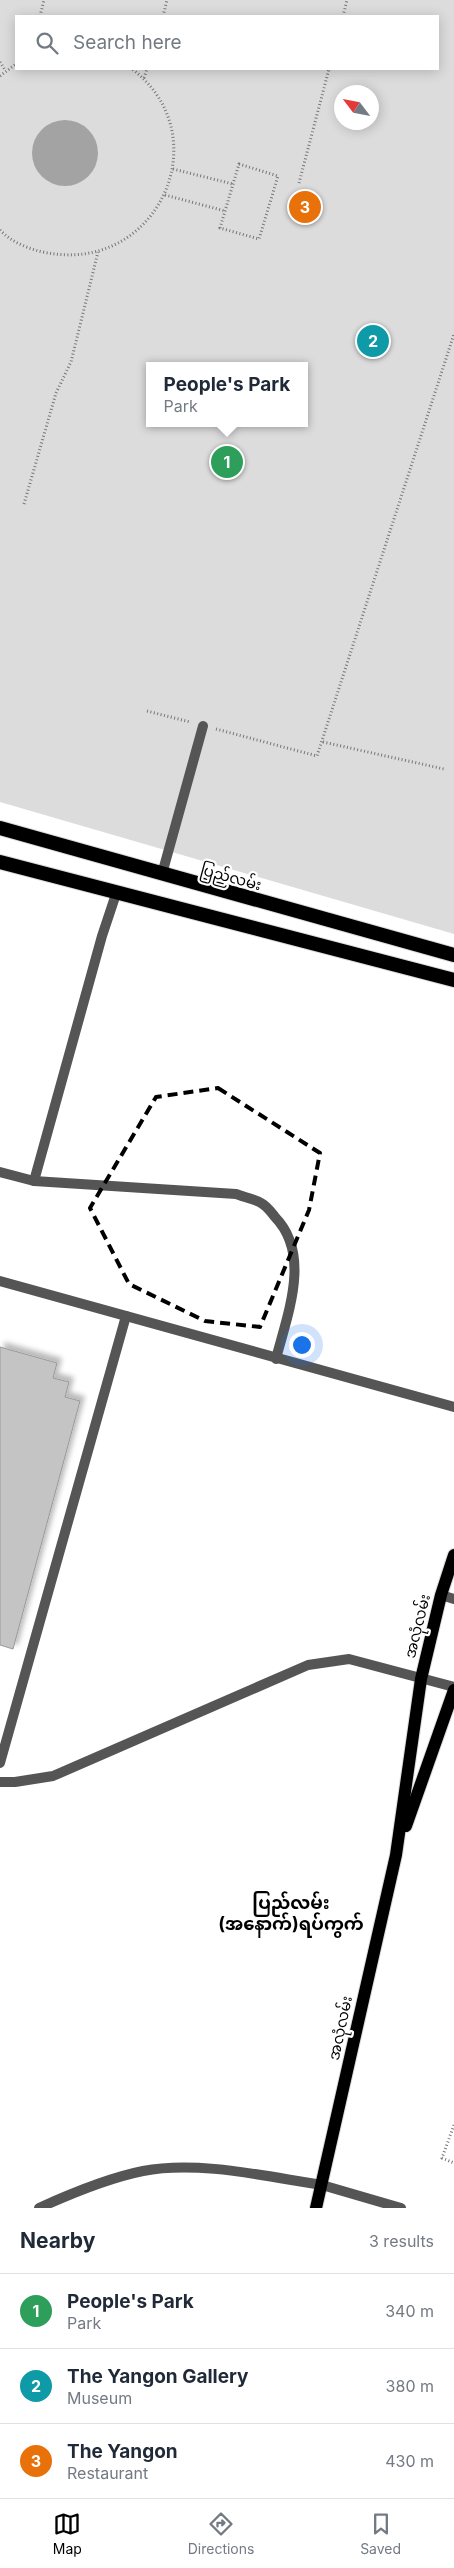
<!DOCTYPE html>
<html lang="en">
<head>
<meta charset="utf-8">
<style>
  :root { --surface:#fff; --page:#f2f2f3; --text:#1f2937; --muted:#747a83; --line:#e0e1e3; --accent:#000 }
  body { margin:0; font-family:Inter,"Noto Sans Myanmar",sans-serif; background:var(--page); color:var(--text) }
  .compass { position:absolute; left:334px; top:85px; width:45px; height:45px; border-radius:50%; background:var(--surface); box-shadow:0 2px 12px #0003; rotate:302deg }
  .you { position:absolute; left:301px; top:1344px; width:18px; height:18px; margin:-12px; border:4px solid #fff; border-radius:50%; background:#1a73e8; box-shadow:0 0 0 8px #1a73e833 }
  .badge { display:grid; place-items:center; width:32px; height:32px; border-radius:50%; background:var(--accent); color:#fff; font-size:16px; font-weight:700 }
  .pin { position:absolute; translate:-50% -50%; border:2px solid #fff; box-shadow:0 1px 5px #0006 }
  .popup { position:absolute; left:146px; top:362px; width:162px; height:65px; box-sizing:border-box; display:grid; place-content:center; border-radius:0px; background:var(--surface); filter:drop-shadow(0 1px 4px #0005); font-size:16px; white-space:nowrap; color:var(--muted) }
  .popup b { font-size:19px; color:var(--text) }
  .popup::after { content:''; position:absolute; left:50%; top:100%; margin-left:-10px; border:10px solid transparent; border-top-color:var(--surface) }
  .list { margin:0; padding:0; list-style:none }
  h2 { display:flex; justify-content:space-between; align-items:center; height:65px; margin:0; padding:0 20px; font-size:21px }
  h2 small { font-size:16px; font-weight:400; color:var(--muted) }
  .list li { display:grid; grid-template-columns:32px 1fr auto; gap:15px; align-items:center; box-sizing:border-box; height:75px; padding:0 20px; border-top:1px solid var(--line) }
  .list b { display:block; font-size:19px; white-space:nowrap }
  .list p { margin:0; font-size:16px; white-space:nowrap; color:var(--muted) }
  .list em { font-size:16px; font-style:normal; color:var(--muted) }
  .icon { flex:none; width:28px; height:28px; fill:none; stroke:currentColor; stroke-width:2; stroke-linecap:round; stroke-linejoin:round }
  .map { position:relative; flex:none; width:454px; height:2208px; overflow:hidden }
  .search { position:absolute; background:var(--surface); box-shadow:0 2px 12px #0003; left:15px; right:15px; top:15px; height:55px; display:flex; align-items:center; gap:12px; box-sizing:border-box; padding:0 18px; border-radius:0px; color:var(--muted); font-size:19px }
  .sheet { height:290px; background:var(--surface) }
  nav { display:flex; justify-content:space-around; align-items:center; box-sizing:border-box; height:70px; border-top:1px solid var(--line); background:var(--surface); font-size:14px; color:var(--muted) }
  nav a { display:grid; justify-items:center; gap:2px }
  nav .on { color:var(--accent) }
  .map>svg:first-child { display:block }
</style>
</head>
<body>
<div class="map">
<svg width="454" height="2208" viewBox="0 0 454 2208">
  <defs>
    <filter id="shadow"><feDropShadow dx="4.5" dy="-4.5" stdDeviation="2.5" flood-color="#0004"/></filter>
  </defs>
  <rect width="100%" height="100%" fill="#fff"/>
  <path fill="#dcdcdc" fill-rule="evenodd" d="M 0,0 L 454,0 L 454,934 L 0,802 ZM 16,16 L 438,16 L 438,69 L 16,69 ZM 342,92 L 372,92 L 372,122 L 342,122 ZM 150,366 L 304,366 L 304,423 L 150,423 Z"/>
  <circle fill="#a3a3a3" cx="65" cy="153" r="33"/>
  <path fill="#c4c4c4" stroke="#999" filter="url(#shadow)" d="M 0,1347 L 57,1363 L 53,1378 L 69,1382 L 65,1397 L 80,1401 L 13,1649 L 0,1645 Z"/>
  <g fill="none" stroke-linecap="round" stroke-linejoin="round">
    <g stroke="#dbdbdb" stroke-width="14">
      <g id="primary">
        <path d="M 406,1826 L 454,1690"/>
        <path d="M 316,2208 L 396,1855 L 421,1679 L 441,1595 L 454,1555"/>
      </g>
    </g>
    <g stroke="#dbdbdb" stroke-width="16">
      <g id="trunk">
        <path d="M 0,828 L 454,955"/>
        <path d="M 0,862 L 454,980"/>
      </g>
    </g>
    <g stroke="#777" stroke-width="3" stroke-dasharray="1 2.5" stroke-linecap="butt">
      <path d="M 40,16 L 44,0"/>
      <path d="M 163,16 L 167,0"/>
      <path d="M 343,16 L 347,0"/>
      <path d="M 0,62 L 5,70"/>
      <path d="M 0,76 L 16,64"/>
      <path d="M 144,78 L 147,69"/>
      <path d="M 239,164 L 278,176 L 259,239 L 220,228 Z"/>
      <path d="M 173,169 L 233,184"/>
      <path d="M 299,183 L 329,69"/>
      <path d="M 165,195 L 225,211"/>
      <path d="M 0,230 C 13,244 36,252 55,254 C 161,267 218,134 132,69"/>
      <path d="M 24,504 L 56,393 L 71,362 L 98,252"/>
      <path d="M 147,711 L 190,722"/>
      <path d="M 216,729 L 317,756 L 454,334"/>
      <path d="M 323,742 L 444,769"/>
      <path d="M 454,2125 L 442,2158 L 454,2163"/>
    </g>
    <g stroke="#555" stroke-width="10">
      <path d="M 162,874 L 203,726"/>
      <path d="M 0,1172 L 34,1181 L 236,1194 C 244,1197 254,1199 261,1203 C 267,1206 271,1212 275,1217 C 312,1255 287,1315 276,1359"/>
      <path d="M 34,1181 L 102,936 L 116,894"/>
      <path d="M 0,1281 L 454,1407"/>
      <path d="M 0,1763 L 126,1316"/>
      <path d="M 0,1782 L 15,1782 L 53,1776 L 308,1665 L 349,1659 L 454,1687"/>
      <path d="M 39,2208 C 72,2193 108,2178 143,2171 C 198,2160 268,2177 322,2185"/>
    </g>
    <path stroke="#555" stroke-width="10" d="M 441,1595 L 454,1599"/>
    <path stroke="#555" stroke-width="10" d="M 322,2185 L 401,2208"/>
    <use href="#primary" stroke="#000" stroke-width="12"/>
    <use href="#trunk" stroke="#000" stroke-width="14"/>
  </g>
  <path fill="none" stroke="#000" stroke-width="4" stroke-dasharray="10 6" stroke-linejoin="round" d="M 218,1088 L 320,1153 L 309,1210 L 260,1327 L 205,1321 L 129,1284 L 90,1208 L 156,1097 Z"/>
  <g text-anchor="middle" dominant-baseline="central" stroke-width="4.5" stroke-linejoin="round" paint-order="stroke">
    <g font-size="15" fill="#000" stroke="#fff">
      <text transform="translate(231 877) rotate(15)">ပြည်လမ်း</text>
      <text transform="translate(417 1626) rotate(-76)">အလုံလမ်း</text>
      <text transform="translate(340 2028) rotate(-78)">အလုံလမ်း</text>
    </g>
    <g font-size="18" font-weight="bold" fill="#000" stroke="#fff">
      <text x="291" y="1902">ပြည်လမ်း<tspan x="291" dy="21">(အနောက်)ရပ်ကွက်</tspan></text>
    </g>
  </g>
</svg>
<svg class="compass" viewBox="-18 -18 36 36"><path d="M0-13l5 13h-10z" fill="#e53935"/><path d="M0 13l5-13h-10z" fill="#747a83"/></svg>
<div class="you"></div>
<div class="pin badge" style="left:227px;top:462px;background:#2e9e5b">1</div>
<div class="popup"><b>People's Park</b>Park</div>
<div class="pin badge" style="left:373px;top:341px;background:#0f9aa8">2</div>
<div class="pin badge" style="left:305px;top:207px;background:#e8710a">3</div>
<div class="search"><svg class="icon" aria-label="search" viewBox="0 0 24 24"><circle cx="10" cy="10" r="6"/><path d="M15 15l6 6"/></svg>Search here</div>
</div>
<section class="sheet">
<h2>Nearby<small>3 results</small></h2>
<ul class="list">
<li><span class="badge" style="background:#2e9e5b">1</span><div><b>People's Park</b><p>Park</p></div><em>340 m</em></li>
<li><span class="badge" style="background:#0f9aa8">2</span><div><b>The Yangon Gallery</b><p>Museum</p></div><em>380 m</em></li>
<li><span class="badge" style="background:#e8710a">3</span><div><b>The Yangon</b><p>Restaurant</p></div><em>430 m</em></li>
</ul>
</section>
<nav>
<a class="on"><svg class="icon" aria-label="map" viewBox="0 0 24 24"><path d="M3 6l6-2 6 2 6-2v14l-6 2-6-2-6 2zM9 4v14M15 6v14"/></svg>Map</a>
<a><svg class="icon" aria-label="directions" viewBox="0 0 24 24"><path d="M12 3l9 9-9 9-9-9zM9 14v-3h6M13 9l2 2-2 2"/></svg>Directions</a>
<a><svg class="icon" aria-label="saved" viewBox="0 0 24 24"><path d="M7 4h10v16l-5-4-5 4z"/></svg>Saved</a>
</nav>
</body>
</html>
